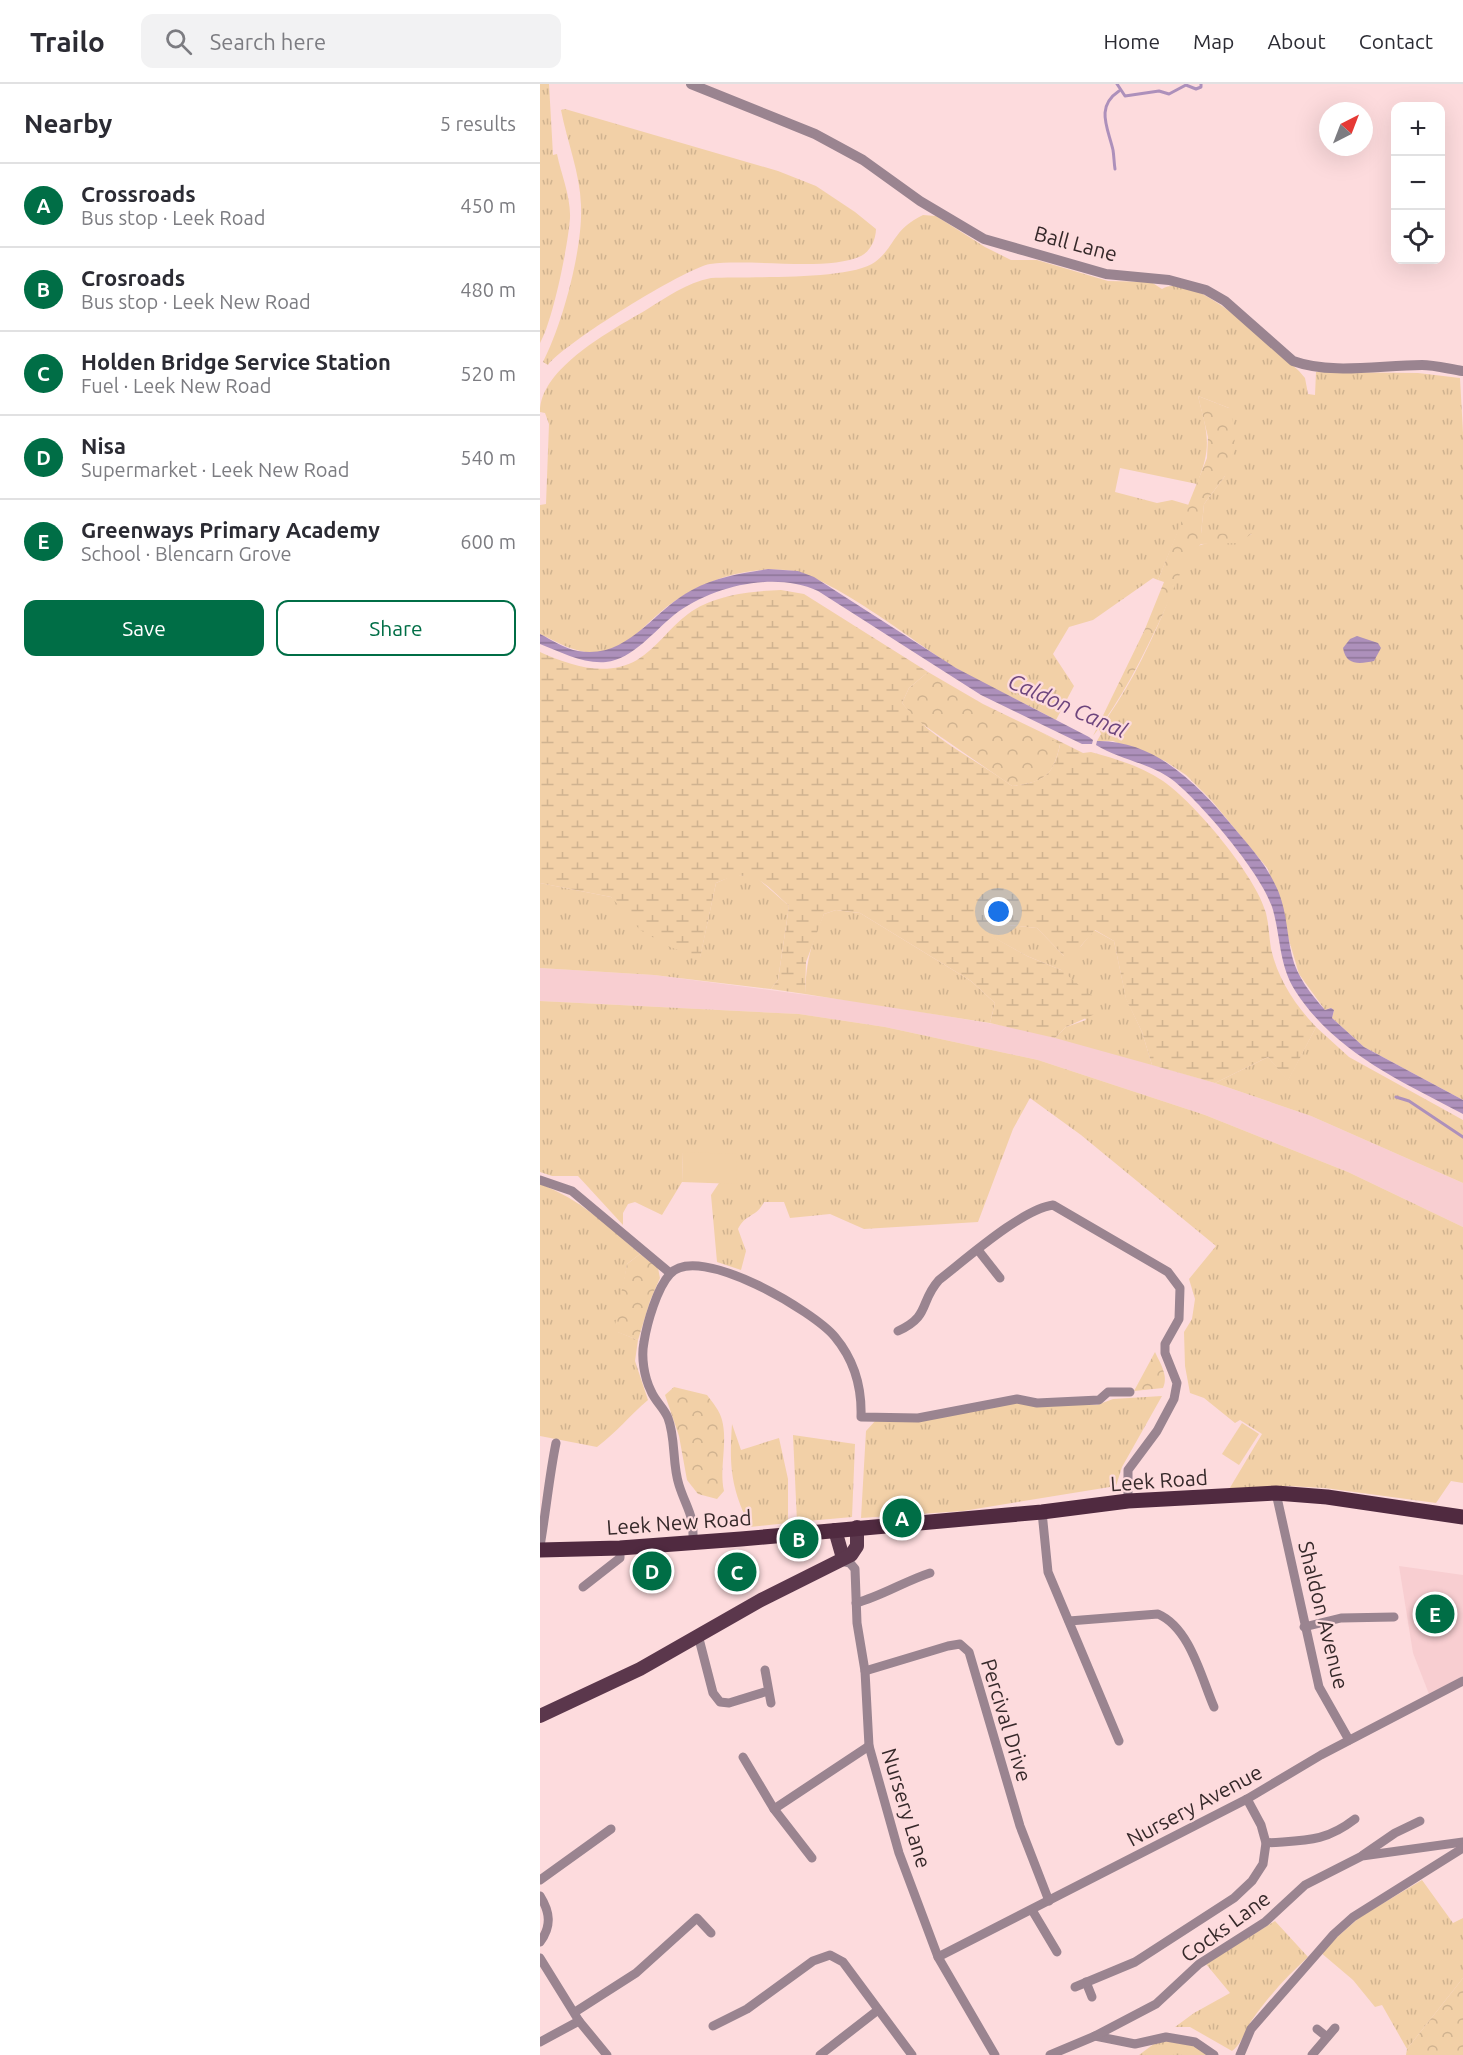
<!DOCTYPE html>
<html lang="en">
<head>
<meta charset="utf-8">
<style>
  :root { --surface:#fff; --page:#f2f2f3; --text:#2b2b33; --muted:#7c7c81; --line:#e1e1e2; --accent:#006e46 }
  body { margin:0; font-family:Ubuntu,sans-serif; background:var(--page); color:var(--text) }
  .controls { position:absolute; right:18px; top:18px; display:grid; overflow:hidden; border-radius:12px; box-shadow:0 6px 24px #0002 }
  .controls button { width:54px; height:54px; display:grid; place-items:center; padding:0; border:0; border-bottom:2px solid var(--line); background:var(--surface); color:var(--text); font:30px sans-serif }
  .compass { position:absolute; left:779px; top:18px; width:54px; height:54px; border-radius:50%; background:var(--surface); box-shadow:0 6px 24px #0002; rotate:42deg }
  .you { position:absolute; left:459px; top:828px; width:21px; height:21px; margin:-15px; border:4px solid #fff; border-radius:50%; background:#1a73e8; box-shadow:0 0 0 9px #1a73e833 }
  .badge { display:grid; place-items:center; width:39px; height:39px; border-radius:50%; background:var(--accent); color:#fff; font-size:20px; font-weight:700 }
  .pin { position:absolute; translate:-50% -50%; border:3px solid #fff; box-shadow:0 2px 6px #0006 }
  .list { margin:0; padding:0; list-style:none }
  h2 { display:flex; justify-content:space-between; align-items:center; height:78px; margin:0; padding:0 24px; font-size:26px }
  h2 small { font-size:20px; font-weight:400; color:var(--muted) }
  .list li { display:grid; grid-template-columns:39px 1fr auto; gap:18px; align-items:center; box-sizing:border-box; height:84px; padding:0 24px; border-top:2px solid var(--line) }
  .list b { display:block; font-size:22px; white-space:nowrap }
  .list p { margin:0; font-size:20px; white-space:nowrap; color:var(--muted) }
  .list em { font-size:20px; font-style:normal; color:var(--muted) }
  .actions { display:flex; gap:12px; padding:18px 24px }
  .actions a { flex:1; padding:14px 0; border:2px solid var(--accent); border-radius:12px; text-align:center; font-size:21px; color:var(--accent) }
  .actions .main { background:var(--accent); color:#fff }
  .icon { flex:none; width:33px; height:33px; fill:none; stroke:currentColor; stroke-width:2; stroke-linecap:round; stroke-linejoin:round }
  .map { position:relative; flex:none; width:923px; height:1971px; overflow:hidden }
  header { display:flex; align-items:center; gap:36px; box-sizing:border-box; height:84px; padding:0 30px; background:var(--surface); border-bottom:2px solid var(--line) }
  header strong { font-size:28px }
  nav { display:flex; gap:33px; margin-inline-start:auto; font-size:21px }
  .search { width:420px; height:54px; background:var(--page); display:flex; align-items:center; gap:15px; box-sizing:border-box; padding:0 21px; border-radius:12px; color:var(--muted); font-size:22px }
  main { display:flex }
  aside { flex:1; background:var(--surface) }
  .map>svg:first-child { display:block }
</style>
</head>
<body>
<header>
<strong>Trailo</strong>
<div class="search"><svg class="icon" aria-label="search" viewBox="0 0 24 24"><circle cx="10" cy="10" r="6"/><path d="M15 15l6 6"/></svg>Search here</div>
<nav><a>Home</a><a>Map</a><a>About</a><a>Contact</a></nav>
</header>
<main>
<aside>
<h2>Nearby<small>5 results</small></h2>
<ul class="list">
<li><span class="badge">A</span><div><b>Crossroads</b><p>Bus stop · Leek Road</p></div><em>450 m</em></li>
<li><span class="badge">B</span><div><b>Crosroads</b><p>Bus stop · Leek New Road</p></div><em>480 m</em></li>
<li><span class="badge">C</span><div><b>Holden Bridge Service Station</b><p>Fuel · Leek New Road</p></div><em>520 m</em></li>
<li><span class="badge">D</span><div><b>Nisa</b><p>Supermarket · Leek New Road</p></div><em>540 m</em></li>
<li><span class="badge">E</span><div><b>Greenways Primary Academy</b><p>School · Blencarn Grove</p></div><em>600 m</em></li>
</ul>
<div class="actions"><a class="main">Save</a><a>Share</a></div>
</aside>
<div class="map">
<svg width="923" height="1971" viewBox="0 0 923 1971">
  <defs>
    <pattern id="grass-tufts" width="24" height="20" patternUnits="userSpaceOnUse" patternTransform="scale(1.5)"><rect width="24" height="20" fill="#f2d0a7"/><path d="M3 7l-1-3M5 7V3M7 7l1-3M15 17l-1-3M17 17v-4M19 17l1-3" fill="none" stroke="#d0b390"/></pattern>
    <pattern id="forest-crowns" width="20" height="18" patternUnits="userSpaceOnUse" patternTransform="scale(1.5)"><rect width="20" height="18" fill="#f2d0a7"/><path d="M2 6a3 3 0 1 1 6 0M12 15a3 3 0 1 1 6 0" fill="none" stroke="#d0b390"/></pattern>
    <pattern id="wetland-marsh" width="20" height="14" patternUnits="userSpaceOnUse" patternTransform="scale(1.5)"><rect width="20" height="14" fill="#f2d0a7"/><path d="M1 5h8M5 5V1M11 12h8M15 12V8" fill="none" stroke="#d0b390"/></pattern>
    <pattern id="water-rules" width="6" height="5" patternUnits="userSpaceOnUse" patternTransform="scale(1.5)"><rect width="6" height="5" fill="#ad90bb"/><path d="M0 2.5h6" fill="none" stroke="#8e7698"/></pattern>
  </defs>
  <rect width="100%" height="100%" fill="#fddbdd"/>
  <g fill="#f8ced1">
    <path d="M 0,884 L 114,891 L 321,918 L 478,944 L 559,965 L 675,999 L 771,1032 L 923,1099 L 923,1143 L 808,1088 L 665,1031 L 498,976 L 345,943 L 259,930 L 0,917 Z"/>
    <path d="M 859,1482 L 923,1491 L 923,1592 L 889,1610 L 873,1569 Z"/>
  </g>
  <g fill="url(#grass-tufts)">
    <path d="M 0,0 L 9,0 L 13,71 L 17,70 C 21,90 31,113 30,134 C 28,162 13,236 0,259 Z"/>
    <path d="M 25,25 L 238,87 L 276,102 L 315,128 L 336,145 C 336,155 330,168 321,172 C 287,188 211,174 170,180 C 145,184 23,260 8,281 L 3,278 C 23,239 43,164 41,121 C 40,89 27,57 21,26 Z"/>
    <path d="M 383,131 L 396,132 L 445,163 L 471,176 L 497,176 L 568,197 L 611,198 L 622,205 C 656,185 734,266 759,287 L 765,294 L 768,310 L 775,311 L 776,288 L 878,289 L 920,294 L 923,349 L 923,1016 L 824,963 L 792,934 L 794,926 L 791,924 L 785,926 L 759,890 L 728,785 L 672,717 L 646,691 L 625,677 L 573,657 L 557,657 L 561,650 L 559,645 C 585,611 605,571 622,532 C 632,510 638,477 658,462 C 663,459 703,452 712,450 L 661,450 L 664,420 L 685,392 L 689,324 L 658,312 C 668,351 672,362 657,400 L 580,384 L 575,408 L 617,419 L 632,416 L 649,421 L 618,496 L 613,494 L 553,536 L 529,543 L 513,570 L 534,602 L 516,636 C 482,617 447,603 414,583 C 375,559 288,489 246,486 C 200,482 150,501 116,532 C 100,546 87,563 64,568 C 40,572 21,560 0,550 L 0,421 L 6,420 L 9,340 L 5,329 L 0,328 C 0,284 72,246 106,226 C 127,213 146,199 171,194 C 206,192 310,197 335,178 C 356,162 352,146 383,131 Z"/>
    <path d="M 194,791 L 215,792 L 249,822 L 238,896 L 231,905 L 114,891 L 0,884 L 0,799 L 71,813 L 160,873 L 176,799 Z"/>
    <path d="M 296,826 L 320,829 L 431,897 L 455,919 L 450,939 L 265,910 C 266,878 271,859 284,830 Z"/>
    <path d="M 458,840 L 497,844 L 524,872 L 541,862 L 554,846 L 574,857 L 586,914 L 602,948 L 612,981 L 515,954 L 526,943 L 546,936 L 521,886 L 487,872 L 447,850 Z"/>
    <path d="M 0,917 L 259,930 L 345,943 L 498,976 L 665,1031 L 808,1088 L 923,1143 L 923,1399 L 911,1397 L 896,1419 L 785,1404 L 748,1402 L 688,1407 L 722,1350 L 700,1336 L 695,1339 L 664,1314 L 650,1309 L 645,1282 L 644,1248 L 652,1235 L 655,1215 L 649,1195 L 676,1162 L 541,1051 L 490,1014 L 473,1045 L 438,1138 L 324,1145 L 290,1130 L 250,1134 L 244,1118 L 224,1118 C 217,1133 205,1130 198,1145 L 206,1167 L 201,1186 L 177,1178 L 171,1111 L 179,1099 L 196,1099 L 143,1068 L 142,1098 L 122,1131 L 95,1118 L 88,1120 L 83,1129 L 83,1141 L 38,1092 L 12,1092 L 0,1088 Z"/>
    <path d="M 776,943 L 809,973 L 923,1036 L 923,1099 L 771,1032 L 675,999 L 728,973 L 748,996 Z"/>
    <path d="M 0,1100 C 40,1115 68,1142 100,1170 L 87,1180 C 84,1203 77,1225 78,1248 L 98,1256 L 95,1277 L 108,1316 C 90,1331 76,1349 57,1363 L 0,1352 Z"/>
    <path d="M 622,1312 L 582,1383 L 576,1402 L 423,1427 L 321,1434 L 326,1347 L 336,1336 L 477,1317 L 499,1321 L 557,1321 L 573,1315 Z"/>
    <path d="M 192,1340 L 201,1366 L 239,1354 L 248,1395 L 248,1439 L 210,1443 C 191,1404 189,1383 192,1340 Z"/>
    <path d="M 253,1351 L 315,1360 L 312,1433 L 257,1438 Z"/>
    <path d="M 882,1796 L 913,1839 L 923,1834 L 923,1894 L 867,1965 L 842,1921 L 835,1923 L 813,1896 L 780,1868 L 820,1833 Z"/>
    <path d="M 735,1837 L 768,1873 C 747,1892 728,1913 712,1936 C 704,1947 703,1959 692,1967 L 650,1943 L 635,1943 L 654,1929 L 690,1909 L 666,1880 Z"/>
    <path d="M 619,1956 L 656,1962 L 669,1971 L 599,1971 Z"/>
  </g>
  <g fill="url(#forest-crowns)">
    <path d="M 658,312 L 689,324 L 694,342 L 695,364 L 685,392 L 664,420 L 661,450 L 712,449 L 700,459 L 661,460 C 640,480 634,507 622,532 C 602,574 582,615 553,652 L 605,545 L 624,498 L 618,496 L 667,374 L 668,353 Z"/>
    <path d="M 388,588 L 443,620 L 503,649 L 520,660 C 513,693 504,698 472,702 L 375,635 L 362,619 L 369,604 Z"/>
    <path d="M 100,1170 L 118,1184 L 120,1194 L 110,1217 L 98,1256 L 77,1248 L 75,1241 L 87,1180 Z"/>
    <path d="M 615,1268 C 620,1279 629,1292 623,1304 L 594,1307 Z"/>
    <path d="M 134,1303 L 167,1311 C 173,1319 180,1327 182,1336 C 188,1359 179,1384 184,1407 L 177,1415 L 158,1410 L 147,1396 L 139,1352 L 125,1311 Z"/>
    <path d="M 923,1894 L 923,1971 L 866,1971 L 867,1965 Z"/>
  </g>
  <path fill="url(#wetland-marsh)" d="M 241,506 L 264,510 L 388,588 L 369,604 L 362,619 C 391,655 435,675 472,702 C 504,698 513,692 520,661 L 503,649 L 543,669 L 551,668 C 576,675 601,682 623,697 C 655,719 716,792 726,829 C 729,841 729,853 731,865 C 738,895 755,921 776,943 L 748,997 L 728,973 L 675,999 L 612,981 L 602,948 L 586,915 L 574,857 L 555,846 L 530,874 L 524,872 L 497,844 L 459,840 L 448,850 L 487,872 L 521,886 L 556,915 L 555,930 L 526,943 L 515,954 L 450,939 L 455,919 L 431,897 L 320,829 L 296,826 L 284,830 L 266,878 L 265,910 L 231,905 L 238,896 L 249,822 C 222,797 213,782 176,799 L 160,874 L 130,863 L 100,846 L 71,813 L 0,799 L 0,568 C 29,581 66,594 97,576 C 117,564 130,543 148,530 C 173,511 211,507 241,506 Z"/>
  <g fill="#f2d0a7">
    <path d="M 143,1068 L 197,1070 L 196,1100 L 142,1098 Z"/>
    <path d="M 702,1339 L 719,1350 L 699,1381 L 682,1370 Z"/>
  </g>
  <g fill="url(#water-rules)">
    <path d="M 228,485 L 258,487 L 274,493 L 416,584 L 549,653 L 553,656 L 552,660 L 542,660 L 441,611 L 278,507 C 234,487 172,502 134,531 C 114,547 93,575 66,578 C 43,580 21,568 0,560 L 0,550 C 12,556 25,565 38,567 C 88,576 113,526 152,506 C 175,493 203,489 228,485 Z"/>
    <path d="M 817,552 L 838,559 L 841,564 L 834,577 C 820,580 806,582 803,564 L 810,555 Z"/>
    <path d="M 557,657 C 617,656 660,703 695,745 C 713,766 729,784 739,809 C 747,830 747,851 752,872 C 757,893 771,910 785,926 L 791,924 L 794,926 L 792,934 L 824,963 L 923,1016 L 923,1030 C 861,997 796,969 756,908 C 739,882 741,855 733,826 C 724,792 662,720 634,697 C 611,679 580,676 556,661 Z"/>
  </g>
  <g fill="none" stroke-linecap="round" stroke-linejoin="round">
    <g stroke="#ad90bb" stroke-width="3">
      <path d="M 577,0 L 585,12 L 619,7 L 629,10 L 646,1 L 656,5 L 661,3 L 661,0"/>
      <path d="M 575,85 C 574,79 574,72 573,66 C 568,44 555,23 579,7"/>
      <path d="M 856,1013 L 869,1017 L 923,1053"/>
    </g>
    <g stroke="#9a8490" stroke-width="9">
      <path d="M 0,1096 L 32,1107 L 130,1189"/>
      <path d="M 438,1166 L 460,1194"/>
      <path d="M 358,1247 C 391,1232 379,1218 399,1196 C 425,1176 482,1125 513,1121 L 628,1188 L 640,1204 L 639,1235 L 625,1260 L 625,1269 L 637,1299 L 634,1315 L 617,1347 L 588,1386 L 588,1417"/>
      <path d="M 736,1409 L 779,1603 L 809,1656"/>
      <path d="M 502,1428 L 508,1488 L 579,1657"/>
      <path d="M 153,1458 C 154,1429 147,1426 139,1401 C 132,1380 136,1355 128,1334 C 124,1324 115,1317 111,1307 C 104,1293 101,1273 104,1258 C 107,1239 117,1204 130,1190 C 158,1158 275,1228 295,1253 C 315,1277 322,1304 321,1333 L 378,1334 L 477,1315 L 497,1319 L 559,1316 L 568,1308 L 590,1308"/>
      <path d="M 0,1462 C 6,1428 9,1393 16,1359"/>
      <path d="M 301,1477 L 310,1479 L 315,1485 L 317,1539 L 325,1587 L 329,1662 L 359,1769 L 398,1873 L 455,1971"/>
      <path d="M 43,1503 L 80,1474 L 80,1464"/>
      <path d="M 316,1519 C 342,1512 365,1497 390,1489"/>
      <path d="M 529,1537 L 618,1530 C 650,1544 661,1593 674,1623"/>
      <path d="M 764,1543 L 801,1534 L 854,1533"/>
      <path d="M 158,1551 L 173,1609 L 180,1618 L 189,1619 L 228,1607"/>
      <path d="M 225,1586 L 231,1619"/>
      <path d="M 325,1587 L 408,1562 L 420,1560 L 429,1568 L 480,1742 L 509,1817"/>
      <path d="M 203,1673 L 234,1725 L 272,1774"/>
      <path d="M 234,1725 L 329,1662"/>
      <path d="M 726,1759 C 764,1756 784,1759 815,1735"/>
      <path d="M 823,1771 L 855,1749 L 880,1737"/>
      <path d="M 0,1796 L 71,1745"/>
      <path d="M 0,1812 C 10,1828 12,1842 0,1858"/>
      <path d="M 492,1826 L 517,1868"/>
      <path d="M 398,1873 L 707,1715 L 781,1671 L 923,1597"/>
      <path d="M 0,1874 L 39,1937 L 67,1971"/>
      <path d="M 546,1898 L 552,1913"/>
      <path d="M 535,1903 L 595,1878 L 694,1814 L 712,1797 L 723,1780 L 726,1759 L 721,1741 L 707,1715"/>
      <path d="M 35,1928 L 96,1889 L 157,1834 L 171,1849"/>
      <path d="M 173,1942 L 207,1925 L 273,1877 L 290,1871 L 303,1878 L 372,1971"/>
      <path d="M 777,1945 L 787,1953"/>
      <path d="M 555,1952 L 595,1960 L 626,1953 L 655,1958 L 674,1971"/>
      <path d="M 0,1958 L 39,1937"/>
      <path d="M 280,1971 L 338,1926"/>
      <path d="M 510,1971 L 555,1952 L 616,1920 L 659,1880 L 725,1838 L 765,1801 L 822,1772 L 923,1758"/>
      <path d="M 700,1971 L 711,1945 L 794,1850 L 813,1833 L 923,1764"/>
      <path d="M 772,1971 L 795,1944"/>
    </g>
    <path stroke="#9a8490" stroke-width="10" d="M 151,0 L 275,50 L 323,76 L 380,117 L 444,155 L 566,190 L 629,196 L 666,206 L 685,217 L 753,277 C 792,291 840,281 882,281 C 895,281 909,285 923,287"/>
    <g stroke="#5b374c" stroke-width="14">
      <path d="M 295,1446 L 303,1474"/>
      <path d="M 0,1632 L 100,1585 L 221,1516 L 311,1471 L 317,1462 L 317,1443"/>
    </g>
    <path stroke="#502a40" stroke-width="15" d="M 0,1466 L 80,1464 L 201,1455 L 502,1428 L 588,1417 L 736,1409 L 787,1413 L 923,1433"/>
  </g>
  <g text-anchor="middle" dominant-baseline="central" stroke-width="4.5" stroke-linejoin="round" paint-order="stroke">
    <g font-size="21" fill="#36292a" stroke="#fddbdd">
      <text transform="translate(536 159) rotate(15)">Ball Lane</text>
      <text transform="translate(619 1396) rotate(-4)">Leek Road</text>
      <text transform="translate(139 1438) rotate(-4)">Leek New Road</text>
      <text transform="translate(784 1531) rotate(76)">Shaldon Avenue</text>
      <text transform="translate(467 1636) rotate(73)">Percival Drive</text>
      <text transform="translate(654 1721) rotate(-28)">Nursery Avenue</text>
      <text transform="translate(367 1724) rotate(73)">Nursery Lane</text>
      <text transform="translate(685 1842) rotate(-36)">Cocks Lane</text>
    </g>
    <g font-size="22" font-style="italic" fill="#6d457d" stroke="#fddbdd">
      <text transform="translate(528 621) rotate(24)">Caldon Canal</text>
    </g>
  </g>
</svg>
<div class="controls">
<button>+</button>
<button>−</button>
<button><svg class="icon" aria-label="locate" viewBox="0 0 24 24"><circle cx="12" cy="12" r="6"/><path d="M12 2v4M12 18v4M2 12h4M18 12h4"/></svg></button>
</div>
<svg class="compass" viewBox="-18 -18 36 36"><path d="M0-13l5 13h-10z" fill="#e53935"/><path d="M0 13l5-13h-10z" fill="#7c7c81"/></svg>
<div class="you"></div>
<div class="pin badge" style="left:362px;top:1434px">A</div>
<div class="pin badge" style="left:259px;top:1455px">B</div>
<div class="pin badge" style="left:197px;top:1488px">C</div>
<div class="pin badge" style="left:112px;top:1487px">D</div>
<div class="pin badge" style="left:895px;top:1530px">E</div>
</div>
</main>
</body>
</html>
